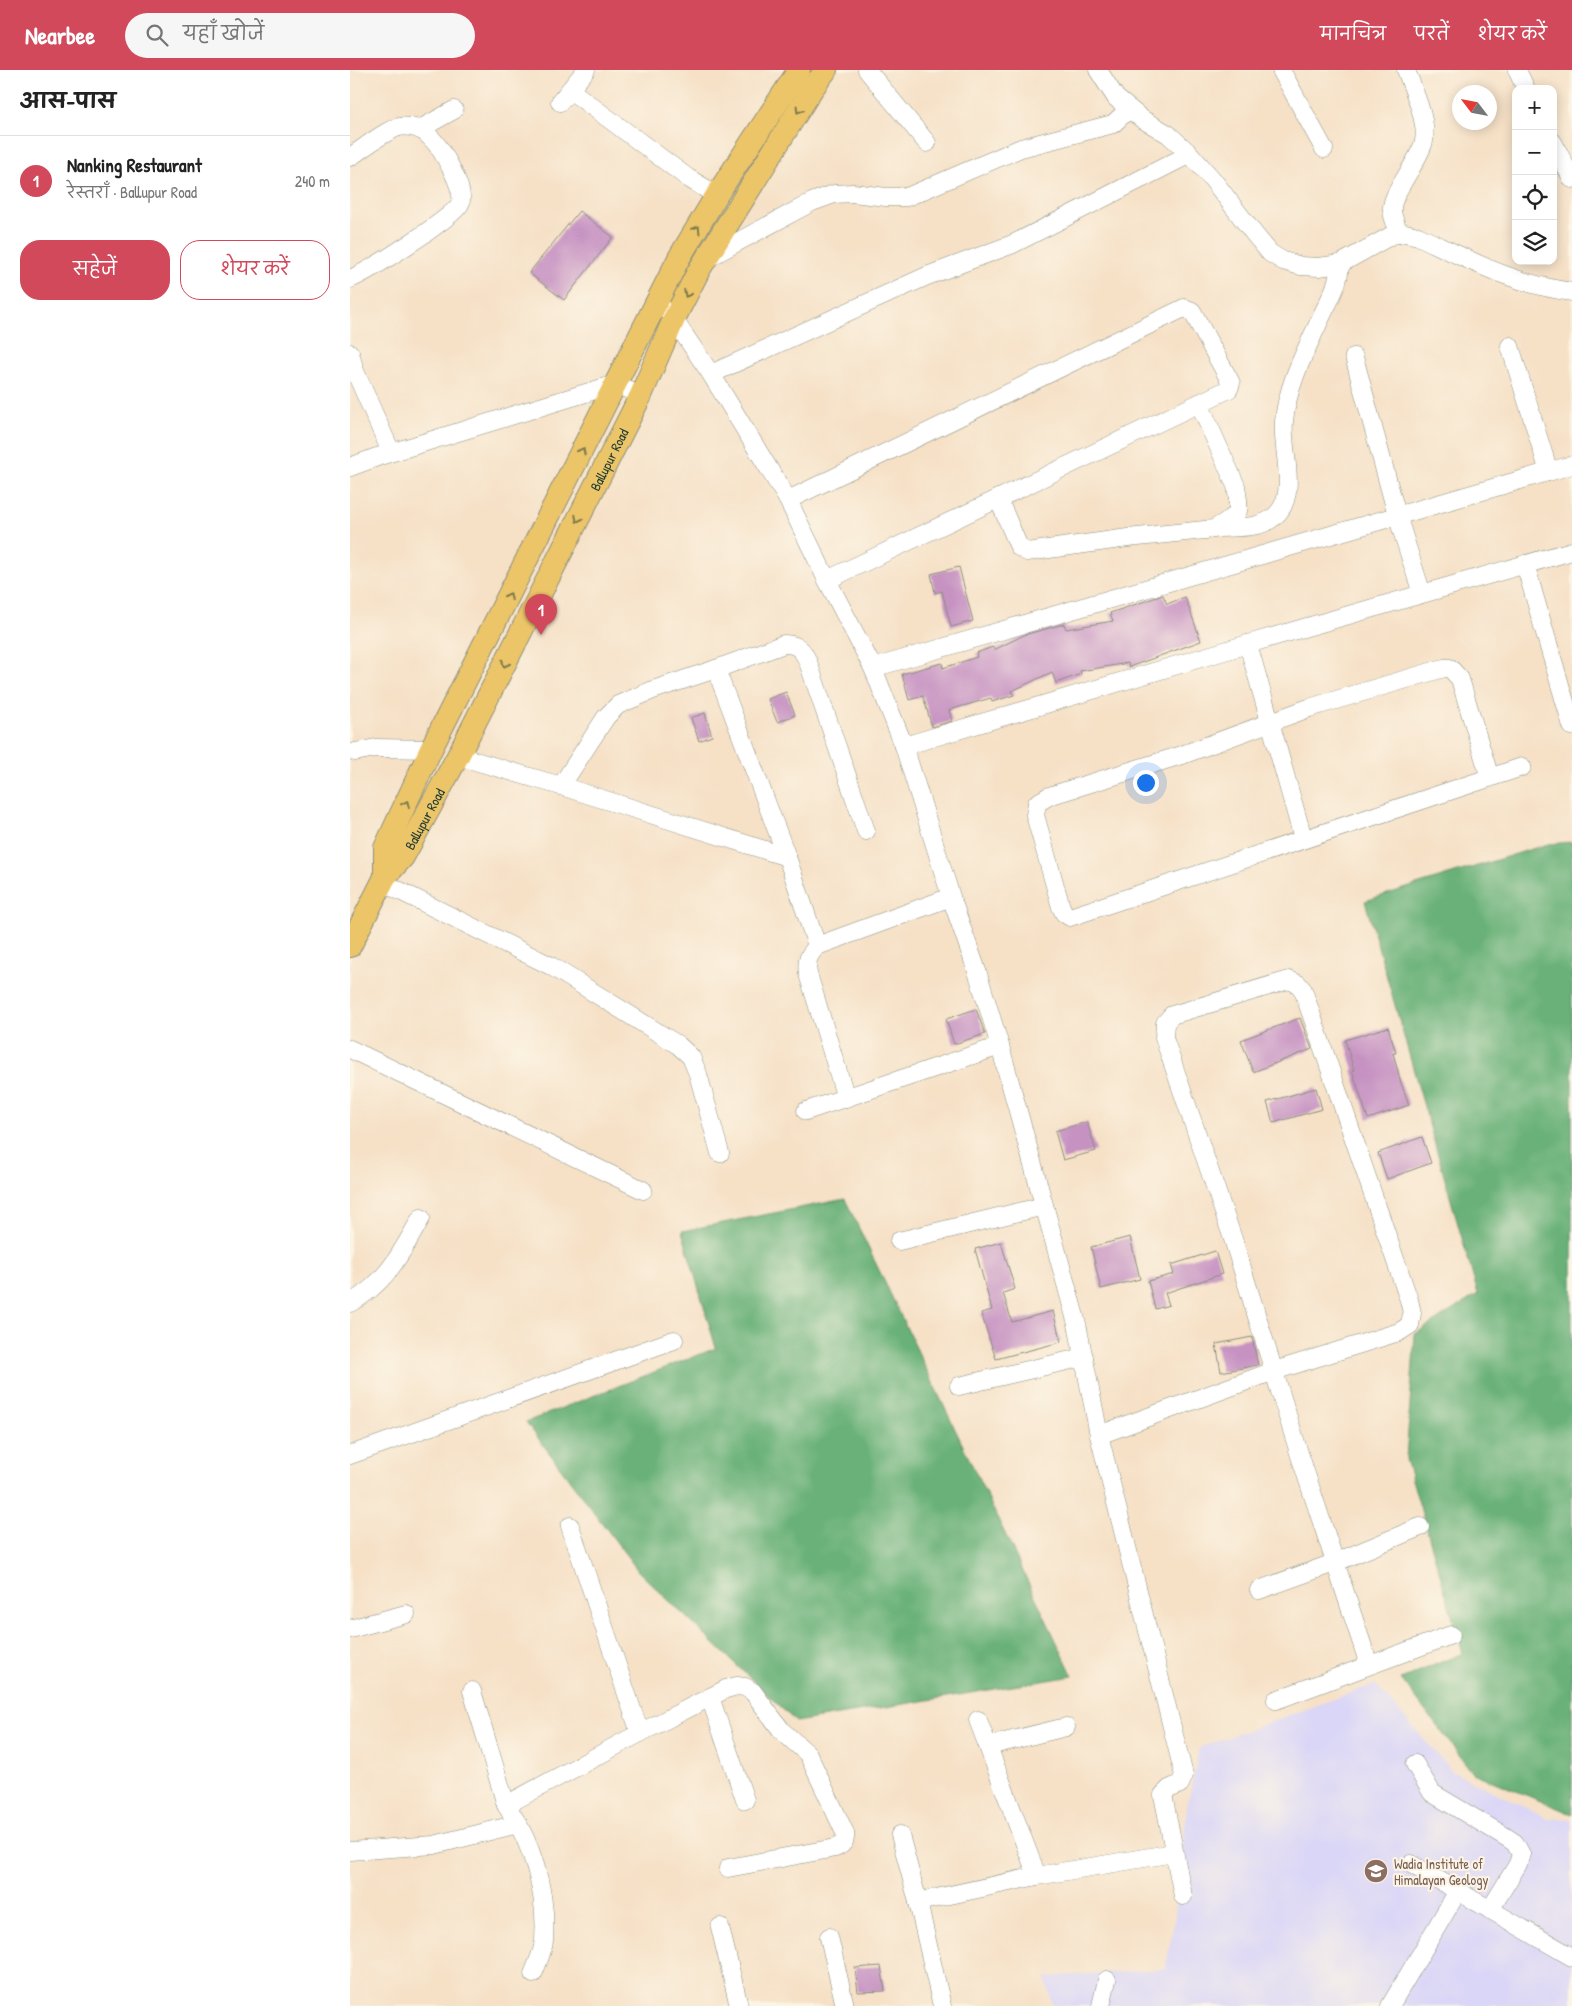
<!DOCTYPE html>
<html lang="hi">
<head>
<meta charset="utf-8">
<style>
  :root { --surface:#fff; --page:#f6f6f6; --text:#222; --muted:#767676; --line:#e0e0e0; --accent:#d1495b }
  body { margin:0; font-family:"Patrick Hand","Playpen Sans Deva",sans-serif; background:var(--page); color:var(--text) }
  .controls { position:absolute; right:15px; top:15px; display:grid; overflow:hidden; border-radius:10px; box-shadow:0 2px 12px #0003 }
  .controls button { width:45px; height:45px; display:grid; place-items:center; padding:0; border:0; border-bottom:1px solid var(--line); background:var(--surface); color:var(--text); font:25px sans-serif }
  .compass { position:absolute; left:1102px; top:15px; width:45px; height:45px; border-radius:50%; background:var(--surface); box-shadow:0 2px 12px #0003; rotate:302deg }
  .you { position:absolute; left:795px; top:712px; width:18px; height:18px; margin:-12px; border:4px solid #fff; border-radius:50%; background:#1a73e8; box-shadow:0 0 0 8px #1a73e833 }
  .badge { display:grid; place-items:center; width:32px; height:32px; border-radius:50%; background:var(--accent); color:#fff; font-size:16px; font-weight:700 }
  .pin { position:absolute; translate:-50% -41px; filter:drop-shadow(0 1px 2px #0008) }
  .pin::after { content:''; position:absolute; top:26px; width:18px; height:15px; background:inherit; clip-path:polygon(0 0,100% 0,50% 100%) }
  .list { margin:0; padding:0; list-style:none }
  h2 { display:flex; justify-content:space-between; align-items:center; height:65px; margin:0; padding:0 20px; font-size:21px }
  h2 small { font-size:16px; font-weight:400; color:var(--muted) }
  .list li { display:grid; grid-template-columns:32px 1fr auto; gap:15px; align-items:center; box-sizing:border-box; height:90px; padding:0 20px; border-top:1px solid var(--line) }
  .list b { display:block; font-size:19px; white-space:nowrap }
  .list p { margin:0; font-size:16px; white-space:nowrap; color:var(--muted) }
  .list em { font-size:16px; font-style:normal; color:var(--muted) }
  .actions { display:flex; gap:10px; padding:15px 20px }
  .actions a { flex:1; padding:11px 0; border:1px solid var(--accent); border-radius:20px; text-align:center; font-size:18px; color:var(--accent) }
  .actions .main { background:var(--accent); color:#fff }
  .icon { flex:none; width:28px; height:28px; fill:none; stroke:currentColor; stroke-width:2; stroke-linecap:round; stroke-linejoin:round }
  .map { position:relative; flex:none; width:1222px; height:1936px; overflow:hidden }
  header { display:flex; align-items:center; gap:30px; box-sizing:border-box; height:70px; padding:0 25px; background:var(--accent); color:#fff }
  header strong { font-size:24px }
  nav { display:flex; gap:28px; margin-inline-start:auto; font-size:18px }
  .search { width:350px; height:45px; background:var(--page); display:flex; align-items:center; gap:12px; box-sizing:border-box; padding:0 18px; border-radius:28px; color:var(--muted); font-size:19px }
  main { display:flex }
  aside { flex:1; background:var(--surface) }
  .map>svg:first-child { display:block }
</style>
</head>
<body>
<header>
<strong>Nearbee</strong>
<div class="search"><svg class="icon" aria-label="search" viewBox="0 0 24 24"><circle cx="10" cy="10" r="6"/><path d="M15 15l6 6"/></svg>यहाँ खोजें</div>
<nav><a>मानचित्र</a><a>परतें</a><a>शेयर करें</a></nav>
</header>
<main>
<aside>
<h2>आस-पास<small></small></h2>
<ul class="list">
<li><span class="badge">1</span><div><b>Nanking Restaurant</b><p>रेस्तराँ · Ballupur Road</p></div><em>240 m</em></li>
</ul>
<div class="actions"><a class="main">सहेजें</a><a>शेयर करें</a></div>
</aside>
<div class="map">
<svg width="1222" height="1936" viewBox="0 0 1222 1936">
  <rect width="100%" height="100%" fill="#fcf5e5"/>
  <filter id="ink" filterUnits="userSpaceOnUse"><feTurbulence type="fractalNoise" baseFrequency=".02" numOctaves="2"/><feDisplacementMap in="SourceGraphic" scale="10" xChannelSelector="R" yChannelSelector="G"/><feConvolveMatrix kernelMatrix="1 2 1 2 8 2 1 2 1" color-interpolation-filters="sRGB"/></filter>
  <filter id="wash" filterUnits="userSpaceOnUse"><feTurbulence type="fractalNoise" baseFrequency=".0096" numOctaves="4" result="noise"/><feDisplacementMap in="SourceGraphic" scale="20" xChannelSelector="R" yChannelSelector="G"/><feGaussianBlur stdDeviation="1.12" result="paint"/><feColorMatrix in="noise" values="0 0 0 0 0 0 0 0 0 0 0 0 0 0 0 0 0 1.4 0 .05"/><feComposite in="paint" operator="in"/></filter>
  <g filter="url(#wash)">
    <rect width="100%" height="100%" fill="#f6e1c7"/>
    <path fill="#dad6f7" d="M 1025,1614 L 1103,1702 L 1198,1748 L 1222,1749 L 1222,1936 L 703,1936 L 695,1907 L 815,1899 L 824,1853 L 837,1737 L 849,1678 Z"/>
    <g fill="#69b178" stroke="#447756">
      <path d="M 1222,772 L 1222,1744 L 1123,1703 L 1051,1609 L 1113,1583 L 1056,1389 L 1065,1264 L 1128,1224 L 1015,831 L 1198,774 Z"/>
      <path d="M 495,1129 L 723,1606 L 446,1652 L 289,1502 L 176,1352 L 366,1278 L 332,1161 Z"/>
    </g>
    <g id="blocks">
      <g fill="#c692c2">
        <path d="M 229,141 L 263,167 L 214,230 L 179,203 Z"/>
        <path d="M 609,497 L 623,551 L 601,557 L 592,521 L 585,523 L 581,504 Z"/>
        <path d="M 813,525 L 817,534 L 835,527 L 851,571 L 779,597 L 778,593 L 730,601 L 731,604 L 706,613 L 702,602 L 662,621 L 664,625 L 642,632 L 641,628 L 599,640 L 602,651 L 582,657 L 573,626 L 559,630 L 552,604 L 592,593 L 593,598 L 627,587 L 626,583 L 643,577 L 644,580 L 674,565 L 714,554 L 716,559 L 763,551 L 760,543 Z"/>
        <path d="M 436,622 L 445,645 L 427,652 L 418,629 Z"/>
        <path d="M 355,643 L 362,666 L 349,671 L 341,648 Z"/>
        <path d="M 626,939 L 635,964 L 604,974 L 596,949 Z"/>
        <path d="M 950,948 L 962,979 L 903,1002 L 891,970 Z"/>
        <path d="M 1038,957 L 1046,983 L 1043,983 L 1051,1013 L 1059,1035 L 1018,1049 L 1002,1000 L 1004,1000 L 995,970 Z"/>
        <path d="M 966,1018 L 972,1039 L 923,1053 L 917,1032 Z"/>
        <path d="M 737,1052 L 746,1081 L 713,1090 L 705,1061 Z"/>
        <path d="M 1072,1067 L 1081,1093 L 1037,1109 L 1028,1083 Z"/>
        <path d="M 780,1167 L 790,1209 L 751,1219 L 741,1177 Z"/>
        <path d="M 651,1172 L 665,1219 L 653,1223 L 662,1252 L 703,1241 L 711,1272 L 646,1289 L 631,1243 L 642,1240 L 625,1179 Z"/>
        <path d="M 865,1181 L 872,1204 L 815,1223 L 819,1235 L 805,1239 L 798,1211 L 824,1204 L 821,1195 Z"/>
        <path d="M 902,1267 L 908,1295 L 871,1302 L 866,1274 Z"/>
        <path d="M 531,1896 L 535,1921 L 508,1922 L 505,1898 Z"/>
      </g>
    </g>
  </g>
  <g filter="url(#ink)">
    <use href="#blocks" fill-opacity="0" stroke="#8a8f7e" stroke-width="1"/>
    <g fill="none" stroke-linecap="round" stroke-linejoin="round">
      <g stroke="#8a8f7e" stroke-width="19">
        <g id="minor">
          <path d="M 517,0 L 577,73"/>
          <path d="M 748,0 L 766,28 L 792,49 L 818,64 L 840,84 L 863,110 L 905,165 L 920,183 L 933,191 L 951,196 L 969,197 L 990,194 L 1042,165 L 1055,163 L 1068,166 C 1121,191 1163,214 1222,222"/>
          <path d="M 931,0 L 974,79"/>
          <path d="M 1167,0 L 1176,19"/>
          <path d="M 220,20 L 338,108 L 358,120 L 368,123"/>
          <path d="M 210,32 L 236,0"/>
          <path d="M 70,59 L 104,40"/>
          <path d="M 1203,72 L 1222,109"/>
          <path d="M 0,87 C 14,78 34,61 49,57 C 60,55 73,59 80,67 C 91,77 117,121 110,134 C 101,149 18,202 0,209"/>
          <path d="M 1049,164 C 1047,156 1041,145 1042,138 C 1042,122 1069,92 1074,71 C 1078,52 1063,19 1056,0"/>
          <path d="M 356,189 L 462,132 L 484,124 L 503,123 L 536,127 L 557,127 L 671,78 L 763,54 L 779,39"/>
          <path d="M 318,241 L 361,304 L 438,430 L 477,510 L 523,598 L 554,676 L 601,827 L 627,901 L 650,976 L 727,1254 L 749,1365 L 834,1705 L 830,1714 L 819,1719 L 813,1725 L 833,1826"/>
          <path d="M 1160,276 L 1199,402"/>
          <path d="M 0,283 L 5,301 L 41,382"/>
          <path d="M 1004,287 L 1047,445 L 1072,524"/>
          <path d="M 361,304 L 577,206 L 663,174 L 840,84"/>
          <path d="M 0,397 L 27,387 L 265,314 L 291,325"/>
          <path d="M 648,428 L 669,477 L 677,482 L 778,468 L 864,459 L 882,448 L 888,441 L 888,430 L 886,416 L 849,333"/>
          <path d="M 438,430 L 834,238 L 842,241 L 881,313 L 879,319 L 477,510"/>
          <path d="M 867,458 C 888,457 913,460 928,443 C 948,420 931,379 934,351 C 937,317 954,284 968,254 C 977,233 989,217 990,194"/>
          <path d="M 1175,494 L 1222,656"/>
          <path d="M 898,574 L 953,768"/>
          <path d="M 523,598 L 1222,395"/>
          <path d="M 366,599 L 437,787 L 467,876 C 458,886 456,891 458,904 L 496,1028"/>
          <path d="M 554,676 L 898,574 L 1222,481"/>
          <path d="M 5,682 L 26,678 L 81,679"/>
          <path d="M 108,686 L 211,716 L 437,787"/>
          <path d="M 1140,708 L 1110,609 L 1100,598 L 1094,598 L 959,638 L 832,685 L 699,726 L 687,733 L 685,745 L 711,837 L 714,843 L 720,847 L 1172,697"/>
          <path d="M 211,716 L 256,647 L 268,635 L 303,620 L 366,599 L 434,574 C 448,574 453,580 458,592 L 516,761"/>
          <path d="M 32,812 L 201,896 L 328,975 L 341,987 L 348,1004 L 370,1083"/>
          <path d="M 467,876 L 601,827"/>
          <path d="M 0,979 L 293,1120"/>
          <path d="M 456,1041 L 650,976"/>
          <path d="M 549,1171 L 694,1136"/>
          <path d="M 0,1233 C 37,1213 51,1183 71,1148"/>
          <path d="M 609,1316 L 734,1287"/>
          <path d="M 749,1365 L 924,1301 L 1049,1262 L 1060,1255 L 1062,1243 L 1059,1230 L 953,920 L 948,914 L 939,910 L 822,945 L 815,953 L 814,968 L 883,1169 L 950,1386 L 1019,1595"/>
          <path d="M 0,1385 L 324,1270"/>
          <path d="M 220,1456 L 290,1663"/>
          <path d="M 909,1520 L 984,1493 L 1070,1457"/>
          <path d="M 0,1559 L 56,1544"/>
          <path d="M 122,1621 L 156,1735"/>
          <path d="M 360,1627 L 395,1730"/>
          <path d="M 926,1630 L 1101,1565"/>
          <path d="M 628,1650 L 687,1806"/>
          <path d="M 638,1676 L 716,1657"/>
          <path d="M 1065,1694 L 1082,1723 L 1156,1767 L 1165,1773 L 1171,1784 L 1168,1794 L 1140,1840"/>
          <path d="M 168,1754 C 187,1789 197,1832 194,1871 C 193,1882 187,1894 183,1904"/>
          <path d="M 550,1765 L 568,1832 L 592,1936"/>
          <path d="M 0,1781 L 84,1775 L 168,1754 L 156,1735 L 290,1663 L 376,1619 L 387,1616 L 395,1617 L 403,1622 L 432,1661 L 458,1684 L 495,1763 C 496,1771 493,1775 485,1778 L 378,1798"/>
          <path d="M 1061,1794 L 1222,1887"/>
          <path d="M 568,1832 L 687,1806 L 824,1783"/>
          <path d="M 370,1857 L 389,1936"/>
          <path d="M 479,1867 L 495,1936"/>
          <path d="M 751,1936 L 757,1910"/>
          <path d="M 1040,1936 L 1108,1821"/>
        </g>
      </g>
      <g stroke="#8a8f7e" stroke-width="24">
        <g id="major">
          <path d="M 35,807 L 35,778 L 81,679 L 329,188 L 368,123 L 449,0"/>
          <path id="s1" d="M 0,876 L 35,807 L 53,787 L 108,686 L 291,325 L 324,249 L 349,200 L 462,19 L 476,0"/>
        </g>
      </g>
      <use href="#minor" stroke="#fff" stroke-width="18"/>
      <use href="#major" stroke="#edc569" stroke-width="22"/>
    </g>
    <defs><path id="oneway-chevron" d="M-2-3.5L2.5 0L-2 3.5" fill="none" stroke-width="1.6" stroke-linecap="round" stroke-linejoin="round" transform="scale(1.25)"/></defs>
    <g stroke="#7c7a4c">
      <use href="#oneway-chevron" transform="translate(449 40) rotate(122)"/>
      <use href="#oneway-chevron" transform="translate(347 159) rotate(-59)"/>
      <use href="#oneway-chevron" transform="translate(337 224) rotate(117)"/>
      <use href="#oneway-chevron" transform="translate(232 381) rotate(-63)"/>
      <use href="#oneway-chevron" transform="translate(228 449) rotate(117)"/>
      <use href="#oneway-chevron" transform="translate(159 526) rotate(-63)"/>
      <use href="#oneway-chevron" transform="translate(155 594) rotate(117)"/>
      <use href="#oneway-chevron" transform="translate(56 734) rotate(-65)"/>
    </g>
  </g>
  <defs>
    <g id="school-disc" transform="scale(1.25)"><circle r="9.5" fill="#8d6e63" stroke="#fcf5e5"/><path d="M0-5L7-2L0 1L-7-2ZM-4 1L0 2.5L4 1V4Q0 6-4 4Z" fill="#fff"/></g>
  </defs>
  <g fill-rule="evenodd">
    <use href="#school-disc" x="1026" y="1801"/>
  </g>
  <g text-anchor="middle" dominant-baseline="central" stroke-width="4" stroke-linejoin="round" paint-order="stroke">
    <g font-size="14" fill="#1f3d34" stroke="#fcf5e5">
      <text stroke="none"><textPath href="#s1" startOffset="552">Ballupur Road</textPath></text>
      <text stroke="none"><textPath href="#s1" startOffset="148">Ballupur Road</textPath></text>
    </g>
    <g font-size="14" fill="#785e54" stroke="#fcf5e5" text-anchor="start">
      <text x="1044" y="1793">Wadia Institute of<tspan x="1044" dy="16">Himalayan Geology</tspan></text>
    </g>
  </g>
</svg>
<div class="controls">
<button>+</button>
<button>−</button>
<button><svg class="icon" aria-label="locate" viewBox="0 0 24 24"><circle cx="12" cy="12" r="6"/><path d="M12 2v4M12 18v4M2 12h4M18 12h4"/></svg></button>
<button><svg class="icon" aria-label="layers" viewBox="0 0 24 24"><path d="M12 4l9 5-9 5-9-5zM3 14l9 5 9-5"/></svg></button>
</div>
<svg class="compass" viewBox="-18 -18 36 36"><path d="M0-13l5 13h-10z" fill="#e53935"/><path d="M0 13l5-13h-10z" fill="#767676"/></svg>
<div class="you"></div>
<div class="pin badge" style="left:191px;top:565px">1</div>
</div>
</main>
</body>
</html>
